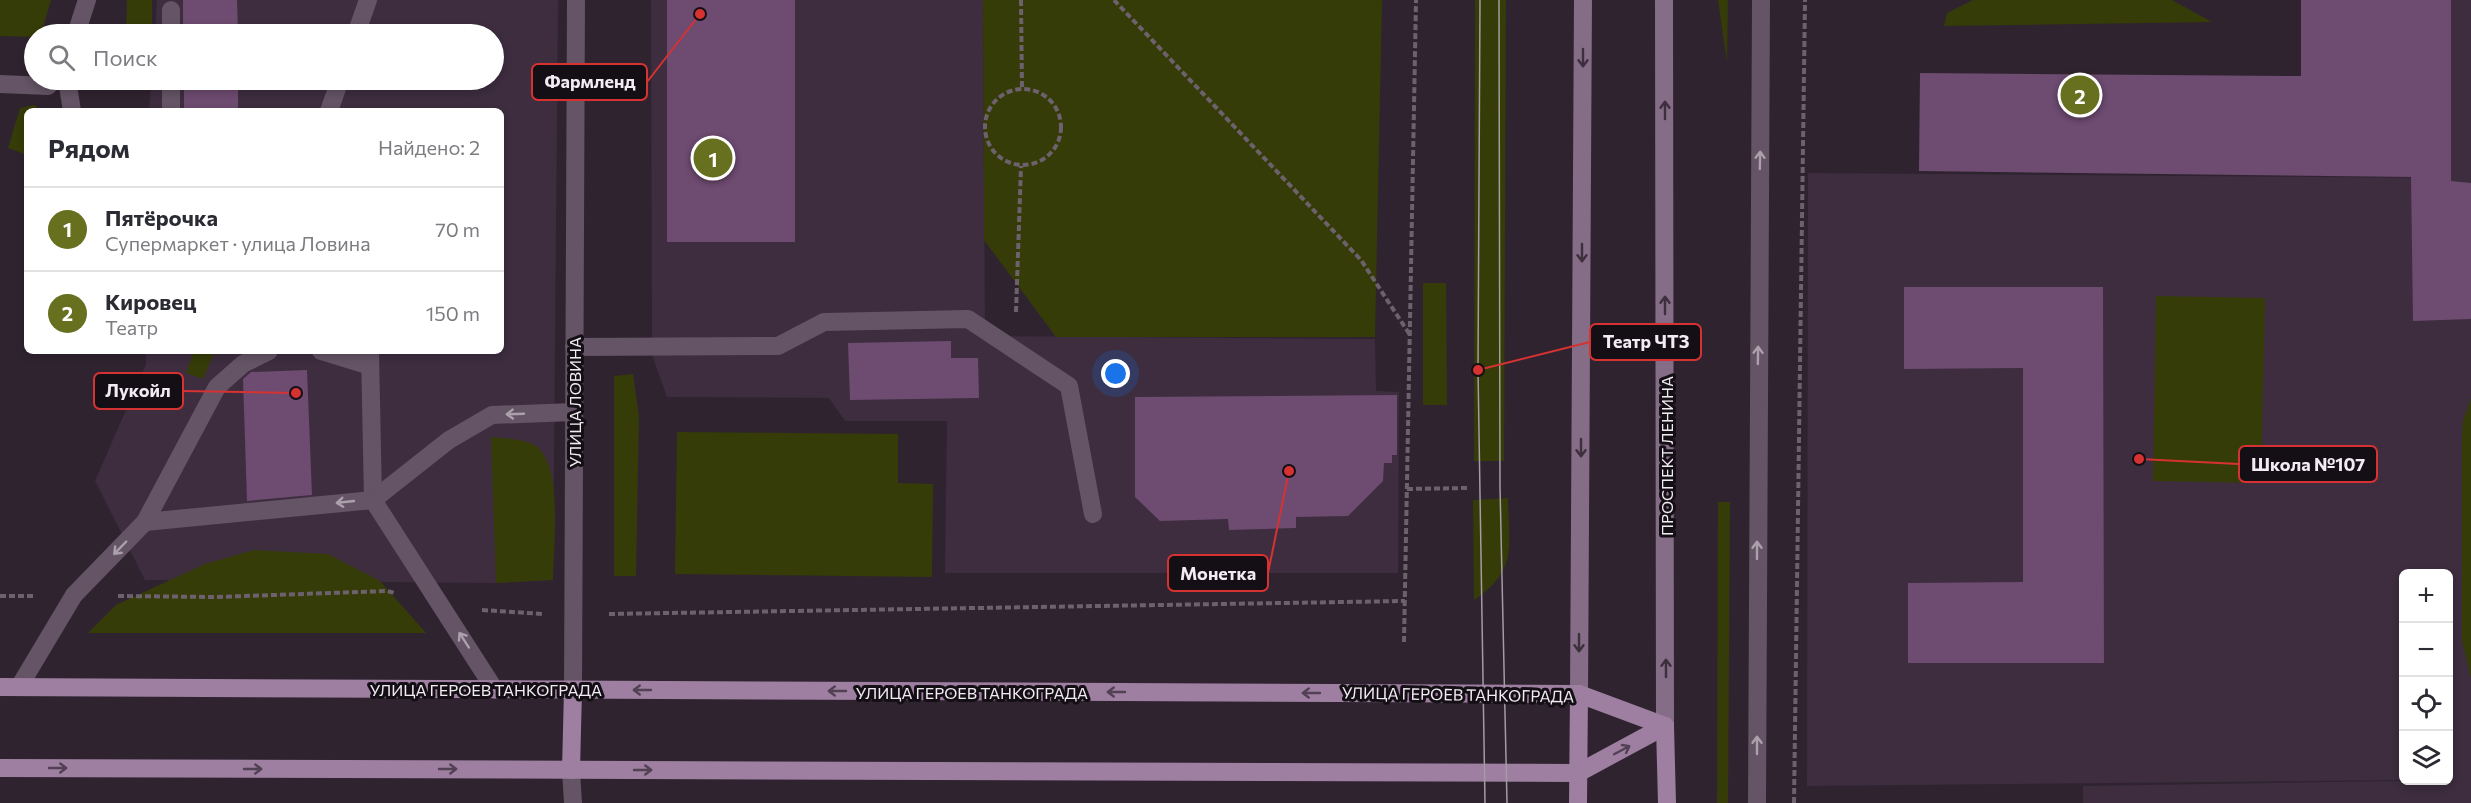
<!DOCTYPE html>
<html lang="ru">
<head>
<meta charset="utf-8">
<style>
  :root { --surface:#fff; --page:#f7f7f7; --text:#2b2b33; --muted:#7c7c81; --line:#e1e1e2; --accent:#66701f }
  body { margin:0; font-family:Commissioner,sans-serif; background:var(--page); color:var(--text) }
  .controls { position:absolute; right:18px; bottom:18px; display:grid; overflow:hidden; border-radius:9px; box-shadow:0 3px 9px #0003 }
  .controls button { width:54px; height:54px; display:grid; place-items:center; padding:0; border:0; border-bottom:2px solid var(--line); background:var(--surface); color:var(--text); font:30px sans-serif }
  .you { position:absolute; left:1116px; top:374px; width:21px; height:21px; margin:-15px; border:4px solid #fff; border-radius:50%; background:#1a73e8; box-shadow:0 0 0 9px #1a73e833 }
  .badge { display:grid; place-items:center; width:39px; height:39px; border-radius:50%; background:var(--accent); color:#fff; font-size:20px; font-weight:700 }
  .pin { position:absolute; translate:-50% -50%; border:3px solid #fff; box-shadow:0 2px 6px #0006 }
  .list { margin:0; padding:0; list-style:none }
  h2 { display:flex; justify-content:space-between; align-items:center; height:78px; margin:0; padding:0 24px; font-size:26px }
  h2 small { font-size:20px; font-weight:400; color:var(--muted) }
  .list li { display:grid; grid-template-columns:39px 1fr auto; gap:18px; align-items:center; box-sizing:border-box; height:84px; padding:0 24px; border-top:2px solid var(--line) }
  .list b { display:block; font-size:22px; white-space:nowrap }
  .list p { margin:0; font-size:20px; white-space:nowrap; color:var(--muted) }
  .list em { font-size:20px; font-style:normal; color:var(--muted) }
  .icon { flex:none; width:33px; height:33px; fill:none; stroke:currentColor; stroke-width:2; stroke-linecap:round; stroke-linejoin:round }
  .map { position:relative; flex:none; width:2471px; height:803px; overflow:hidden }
  .search { position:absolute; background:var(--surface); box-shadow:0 3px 9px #0003; left:24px; top:24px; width:480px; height:66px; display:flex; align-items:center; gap:15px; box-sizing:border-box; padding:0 21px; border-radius:33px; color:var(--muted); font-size:22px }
  .panel { position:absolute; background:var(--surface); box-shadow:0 3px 9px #0003; left:24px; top:108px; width:480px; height:246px; border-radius:9px }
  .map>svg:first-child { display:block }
</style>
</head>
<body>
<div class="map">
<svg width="2471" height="803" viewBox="0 0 2471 803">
  <rect width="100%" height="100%" fill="#2f2330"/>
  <g fill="#3d2d3f">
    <path d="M 157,0 L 558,0 L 553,580 L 496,583 L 145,580 L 95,481 L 146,364 L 146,351 L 501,351 L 501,111 L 149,111 L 151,80 L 494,80 L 494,34 L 155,34 Z"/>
    <path d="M 651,0 L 983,0 L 985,336 L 1375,339 L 1376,391 L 1399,392 L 1398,573 L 945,573 L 947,421 L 845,421 L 829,398 L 667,397 L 652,355 Z"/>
    <path d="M 2451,0 L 2471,0 L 2471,803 L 2083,803 L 2083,786 L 2453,780 L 2448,780 L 2448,574 L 2404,574 L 2403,780 L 1807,786 L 1808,173 L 2451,178 Z"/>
  </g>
  <g fill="#353c07">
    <path d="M 0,0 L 51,0 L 41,34 L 34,34 L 34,37 L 0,36 Z"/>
    <path d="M 127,0 L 152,0 L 152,34 L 126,34 Z"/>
    <path d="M 983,0 L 1382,0 L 1375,337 L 1056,337 L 984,240 Z"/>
    <path d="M 1475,0 L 1506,0 L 1504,461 L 1474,461 Z"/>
    <path d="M 1718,0 L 1728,0 L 1727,63 Z"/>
    <path d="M 1973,0 L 2172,0 L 2212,22 L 1944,26 L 1947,13 Z"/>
    <path d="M 34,105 L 41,111 L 27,111 L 27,155 L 8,148 L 20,108 Z"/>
    <path d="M 1423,283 L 1446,283 L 1447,405 L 1423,405 Z"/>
    <path d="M 2156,296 L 2265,298 L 2261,483 L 2153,481 Z"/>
    <path d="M 194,351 L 215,351 L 203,379 L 186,373 Z"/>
    <path d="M 633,374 L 639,416 L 636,576 L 614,576 L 614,376 Z"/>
    <path d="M 2471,398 L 2471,678 L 2462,640 L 2462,436 L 2463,421 Z"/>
    <path d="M 677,432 L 898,434 L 898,483 L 933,484 L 932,577 L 675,574 Z"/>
    <path d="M 491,437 C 504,439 524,438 536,446 C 564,467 553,547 553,580 L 496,583 Z"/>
    <path d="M 1508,498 C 1509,545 1518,571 1474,600 L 1473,500 Z"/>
    <path d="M 1718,502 L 1730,502 L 1728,803 L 1717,803 Z"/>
    <path d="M 254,550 L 328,554 L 380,581 L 426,633 L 88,633 L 116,605 L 205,564 Z"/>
  </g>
  <g fill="#6e4b71">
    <path d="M 183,0 L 237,0 L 238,34 L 183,34 Z"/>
    <rect x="667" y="0" width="128" height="242"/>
    <path d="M 2301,0 L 2451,0 L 2451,181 L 2471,183 L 2471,319 L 2413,321 L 2411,177 L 1919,171 L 1920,73 L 2301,76 Z"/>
    <rect x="184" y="80" width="54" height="31"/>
    <path d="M 1904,287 L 2103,287 L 2104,663 L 1908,663 L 1908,583 L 2023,582 L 2023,368 L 1904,369 Z"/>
    <path d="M 951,341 L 951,358 L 978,358 L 979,398 L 850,400 L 848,343 Z"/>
    <path d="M 307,370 L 312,495 L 247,501 L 243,379 L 251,372 Z"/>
    <path d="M 1397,395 L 1397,455 L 1392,455 L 1392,463 L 1384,463 L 1383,481 L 1348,516 L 1296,517 L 1296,528 L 1229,530 L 1228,519 L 1160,521 L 1135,497 L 1135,397 Z"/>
  </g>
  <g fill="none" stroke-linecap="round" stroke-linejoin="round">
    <g stroke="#6c616d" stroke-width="4" stroke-dasharray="6 3" stroke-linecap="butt">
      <path d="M 1021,0 L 1022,89"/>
      <path d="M 1114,0 L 1361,260 L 1410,335"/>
      <circle cx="1023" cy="127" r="38"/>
      <path d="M 1016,312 L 1021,166"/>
      <path d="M 1407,489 L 1468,488"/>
      <path d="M 0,596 L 35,596"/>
      <path d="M 118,596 L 217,597 L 387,591 L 395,593"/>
      <path d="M 482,610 L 543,614"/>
      <path d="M 609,614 L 1405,601"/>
      <path d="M 1404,642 L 1416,0"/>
      <path d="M 1794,803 L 1805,0"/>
    </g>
    <g stroke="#645465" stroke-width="18">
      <path d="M 171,10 L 171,34"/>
      <path d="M 76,34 L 87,0"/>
      <path d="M 356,34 L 368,0"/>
      <path d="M 67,80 L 72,111"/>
      <path d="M 171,80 L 171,111"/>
      <path d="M 0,84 L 48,86 L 54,80"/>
      <path d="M 329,111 L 340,80"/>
      <path d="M 574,347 L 778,346 L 824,322 L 968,319 L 1069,386 L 1093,514"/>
      <path d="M 321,351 L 370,366"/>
      <path d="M 370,351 L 373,500"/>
      <path d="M 373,500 L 449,440 L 492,415 L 574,412"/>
      <path d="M 145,522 L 217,387 L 243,364 L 269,351"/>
      <path d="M 19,687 L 74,595 L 145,522 L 373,500 L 495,690"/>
    </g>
    <path stroke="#645465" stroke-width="18" d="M 1757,803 L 1761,0"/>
    <g stroke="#645465" stroke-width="18">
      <path d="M 573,690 L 576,0"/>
      <path d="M 571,770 L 573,803"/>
    </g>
    <g stroke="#856c87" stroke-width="18">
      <path d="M 1664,0 L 1665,726"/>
      <path d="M 1579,694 L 1583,0"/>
    </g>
    <g stroke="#9e7fa1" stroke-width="18">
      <path d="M 0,687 L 1579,694 L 1665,726"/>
      <path d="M 1665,726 L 1667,803"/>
      <path d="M 0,768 L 1578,773 L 1665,726"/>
      <path d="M 571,770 L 573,690"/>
      <path d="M 1578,803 L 1579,694"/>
    </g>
    <g stroke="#a49ba5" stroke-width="1.5">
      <path d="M 1480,0 L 1478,370 L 1485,803"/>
      <path d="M 1499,0 L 1500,487 L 1507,803"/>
    </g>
  </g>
  <defs><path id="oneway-shaft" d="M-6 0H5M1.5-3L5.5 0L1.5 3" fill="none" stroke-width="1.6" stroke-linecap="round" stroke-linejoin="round" transform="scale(1.5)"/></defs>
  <g stroke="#3c303d">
    <use href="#oneway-shaft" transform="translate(1583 58) rotate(90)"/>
    <use href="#oneway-shaft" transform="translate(1665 110) rotate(-90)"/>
    <use href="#oneway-shaft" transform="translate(1582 253) rotate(90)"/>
    <use href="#oneway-shaft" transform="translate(1665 305) rotate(-90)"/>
    <use href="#oneway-shaft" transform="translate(1581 448) rotate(90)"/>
    <use href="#oneway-shaft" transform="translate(1579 643) rotate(90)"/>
    <use href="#oneway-shaft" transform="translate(1666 668) rotate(-90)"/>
  </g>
  <g stroke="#aca0ac">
    <use href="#oneway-shaft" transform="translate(1760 160) rotate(-89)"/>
    <use href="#oneway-shaft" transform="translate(1758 355) rotate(-89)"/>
    <use href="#oneway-shaft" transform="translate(515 414) rotate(178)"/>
    <use href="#oneway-shaft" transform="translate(345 502) rotate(174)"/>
    <use href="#oneway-shaft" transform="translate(120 548) rotate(134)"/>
    <use href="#oneway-shaft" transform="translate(1757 550) rotate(-90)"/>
    <use href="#oneway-shaft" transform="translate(464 640) rotate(-123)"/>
    <use href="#oneway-shaft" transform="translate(1757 745) rotate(-90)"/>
  </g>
  <g stroke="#524154">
    <use href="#oneway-shaft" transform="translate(642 690) rotate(-180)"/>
    <use href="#oneway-shaft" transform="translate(837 691) rotate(-180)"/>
    <use href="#oneway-shaft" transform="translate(1116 692) rotate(-180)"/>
    <use href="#oneway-shaft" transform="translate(1311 693) rotate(-180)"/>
    <use href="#oneway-shaft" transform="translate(1622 750) rotate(-28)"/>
    <use href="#oneway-shaft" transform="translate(58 768)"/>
    <use href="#oneway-shaft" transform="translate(253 769)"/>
    <use href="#oneway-shaft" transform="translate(448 769)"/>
    <use href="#oneway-shaft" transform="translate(643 770)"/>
  </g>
  <g text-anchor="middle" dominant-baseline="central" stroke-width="6" stroke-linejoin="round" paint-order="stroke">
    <g font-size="16" fill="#f3ebf3" stroke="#140f15">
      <text transform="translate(574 402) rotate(-90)">УЛИЦА ЛОВИНА</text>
      <text transform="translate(1666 456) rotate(-90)">ПРОСПЕКТ ЛЕНИНА</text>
      <text x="486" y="689">УЛИЦА ГЕРОЕВ ТАНКОГРАДА</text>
      <text x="972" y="692">УЛИЦА ГЕРОЕВ ТАНКОГРАДА</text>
      <text transform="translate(1458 694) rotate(1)">УЛИЦА ГЕРОЕВ ТАНКОГРАДА</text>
    </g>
  </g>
  <path fill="none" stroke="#d73232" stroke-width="2" d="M700 14L647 82M1478 370L1590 342M296 393L183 391M2139 459L2239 464M1289 471L1268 573"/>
  <g fill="#d73232" stroke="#140f15" stroke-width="2">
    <circle cx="700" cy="14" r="6"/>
    <circle cx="1478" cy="370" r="6"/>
    <circle cx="296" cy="393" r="6"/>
    <circle cx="2139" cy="459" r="6"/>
    <circle cx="1289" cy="471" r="6"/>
  </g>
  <g fill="#140f15" stroke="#d73232" stroke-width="2">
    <rect x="532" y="64" width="115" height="36" rx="6"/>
    <rect x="1590" y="324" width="111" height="36" rx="6"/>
    <rect x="94" y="373" width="89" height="36" rx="6"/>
    <rect x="2239" y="446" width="138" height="36" rx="6"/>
    <rect x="1168" y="555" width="100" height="36" rx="6"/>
  </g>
  <g font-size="18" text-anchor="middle" font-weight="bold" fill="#f3ebf3">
    <text x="590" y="88">Фармленд</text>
    <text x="1646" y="348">Театр ЧТЗ</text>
    <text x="138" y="397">Лукойл</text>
    <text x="2308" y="471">Школа №107</text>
    <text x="1218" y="580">Монетка</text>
  </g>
</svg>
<div class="controls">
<button>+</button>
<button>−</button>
<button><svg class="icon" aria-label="locate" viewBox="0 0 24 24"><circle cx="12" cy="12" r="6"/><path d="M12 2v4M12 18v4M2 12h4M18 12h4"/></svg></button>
<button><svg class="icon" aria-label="layers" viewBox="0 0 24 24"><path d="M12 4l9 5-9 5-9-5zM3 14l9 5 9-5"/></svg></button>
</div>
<div class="you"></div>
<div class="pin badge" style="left:713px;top:158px">1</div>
<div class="pin badge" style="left:2080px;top:95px">2</div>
<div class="search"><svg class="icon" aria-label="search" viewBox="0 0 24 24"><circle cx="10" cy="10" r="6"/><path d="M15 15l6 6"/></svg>Поиск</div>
<section class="panel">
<h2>Рядом<small>Найдено: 2</small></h2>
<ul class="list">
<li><span class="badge">1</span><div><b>Пятёрочка</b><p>Супермаркет · улица Ловина</p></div><em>70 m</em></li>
<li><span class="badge">2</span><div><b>Кировец</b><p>Театр</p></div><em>150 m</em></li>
</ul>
</section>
</div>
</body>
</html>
